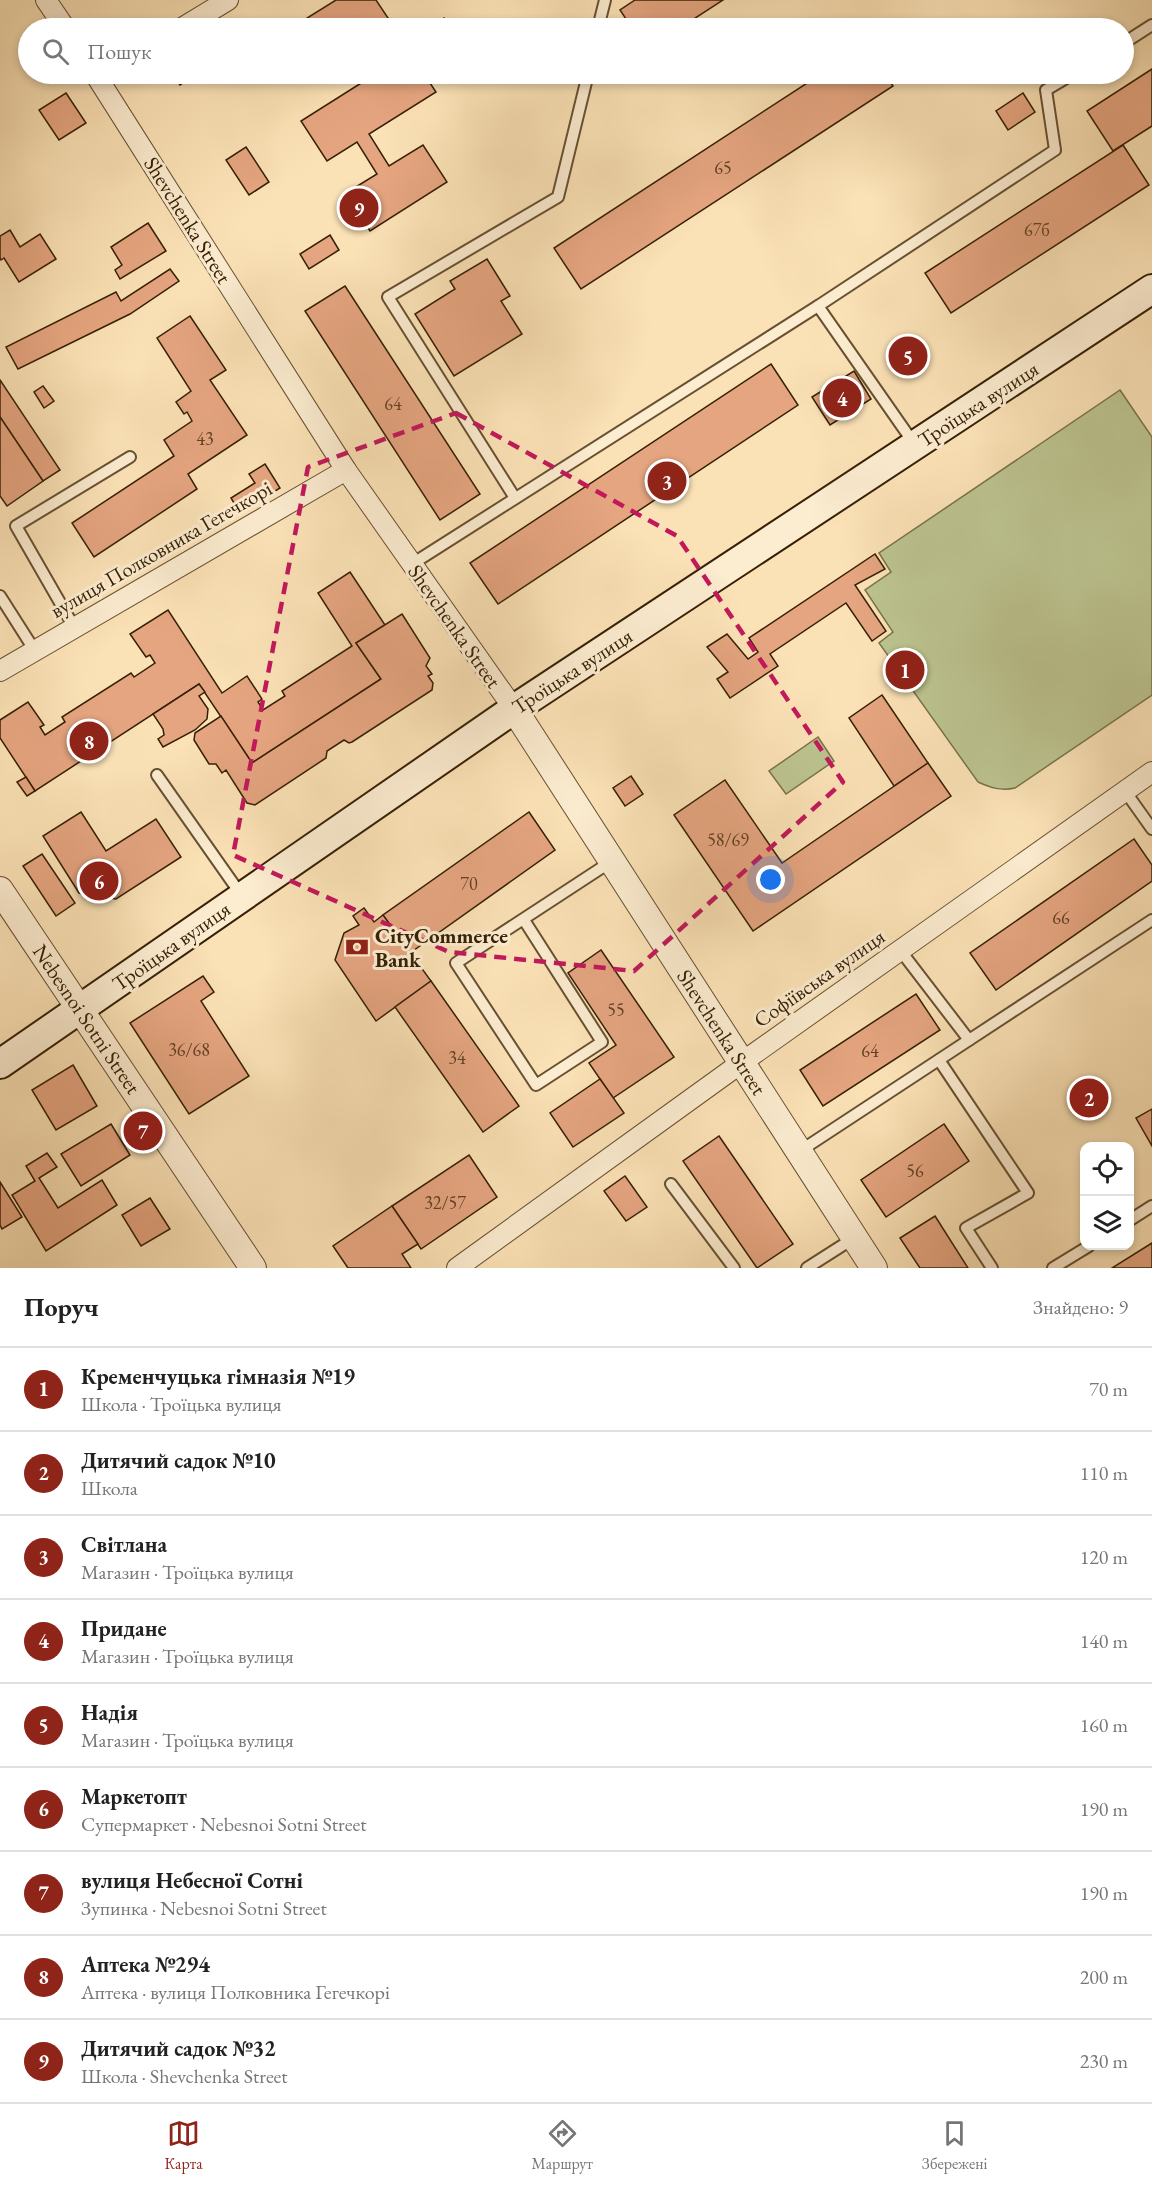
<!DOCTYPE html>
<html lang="uk">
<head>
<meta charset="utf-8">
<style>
  :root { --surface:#fff; --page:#f6f6f6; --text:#222; --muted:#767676; --line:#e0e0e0; --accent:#8f2418 }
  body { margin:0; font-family:"EB Garamond",serif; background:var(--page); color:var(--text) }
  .controls { position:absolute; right:18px; bottom:18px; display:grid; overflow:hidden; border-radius:12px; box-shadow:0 3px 9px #0003 }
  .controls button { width:54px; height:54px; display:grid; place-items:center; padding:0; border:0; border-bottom:2px solid var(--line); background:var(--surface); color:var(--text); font:30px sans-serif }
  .you { position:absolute; left:771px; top:880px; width:21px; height:21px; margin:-15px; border:4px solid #fff; border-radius:50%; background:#1a73e8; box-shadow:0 0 0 9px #1a73e833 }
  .badge { display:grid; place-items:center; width:39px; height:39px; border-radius:50%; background:var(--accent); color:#fff; font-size:20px; font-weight:700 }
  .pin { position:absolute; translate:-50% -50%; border:3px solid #fff; box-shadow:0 2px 6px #0006 }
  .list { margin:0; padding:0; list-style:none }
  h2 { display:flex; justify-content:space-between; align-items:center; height:78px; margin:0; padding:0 24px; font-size:26px }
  h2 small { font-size:20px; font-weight:400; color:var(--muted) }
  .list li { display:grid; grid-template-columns:39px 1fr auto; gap:18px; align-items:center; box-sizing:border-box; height:84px; padding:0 24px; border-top:2px solid var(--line) }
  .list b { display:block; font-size:22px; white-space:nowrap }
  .list p { margin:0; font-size:20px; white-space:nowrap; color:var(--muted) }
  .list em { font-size:20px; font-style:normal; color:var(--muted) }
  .icon { flex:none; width:33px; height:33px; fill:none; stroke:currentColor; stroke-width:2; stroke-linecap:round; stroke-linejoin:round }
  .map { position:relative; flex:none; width:1152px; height:1268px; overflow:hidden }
  .search { position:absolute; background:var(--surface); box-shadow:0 3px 9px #0003; left:18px; right:18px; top:18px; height:66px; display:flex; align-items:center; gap:15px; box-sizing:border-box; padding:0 21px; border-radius:33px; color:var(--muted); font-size:22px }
  .sheet { height:834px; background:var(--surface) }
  nav { display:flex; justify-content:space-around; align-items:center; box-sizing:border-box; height:84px; border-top:2px solid var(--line); background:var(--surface); font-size:16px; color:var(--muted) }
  nav a { display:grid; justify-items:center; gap:3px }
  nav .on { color:var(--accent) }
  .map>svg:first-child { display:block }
</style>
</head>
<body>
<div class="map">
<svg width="1152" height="1268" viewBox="0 0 1152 1268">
  <rect width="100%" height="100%" fill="#fbe2b6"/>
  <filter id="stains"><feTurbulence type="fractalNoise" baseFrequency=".00333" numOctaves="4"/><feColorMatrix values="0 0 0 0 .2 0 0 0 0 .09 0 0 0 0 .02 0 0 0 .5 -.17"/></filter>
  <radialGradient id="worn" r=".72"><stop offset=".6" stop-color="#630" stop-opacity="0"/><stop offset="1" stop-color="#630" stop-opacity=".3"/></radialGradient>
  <g fill="#bcc490" stroke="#79724a" stroke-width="1.5">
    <path d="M 1120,390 L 1152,437 L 1152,695 L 1015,788 C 1001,791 991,788 978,782 L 879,643 L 893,632 L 865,590 L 891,572 L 879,553 Z"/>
    <path d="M 818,737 L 834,761 L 786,794 L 769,771 Z"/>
  </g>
  <g fill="#e5a580" stroke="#362005" stroke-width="1.5">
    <path d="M 336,0 L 376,0 L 390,21 L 378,28 L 291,28 Z"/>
    <path d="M 635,0 L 723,0 L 680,28 L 632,28 L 620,10 Z"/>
    <path d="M 444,18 L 450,28 L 429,28 L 429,27 Z"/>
    <path d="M 1152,69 L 1152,126 L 1113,151 L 1087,111 Z"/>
    <path d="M 172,74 L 196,74 L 180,85 Z"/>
    <path d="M 361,74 L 424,74 L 436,92 L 369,134 L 389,166 L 423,145 L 447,182 L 370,231 L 346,193 L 377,174 L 357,142 L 327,161 L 301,121 L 366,80 Z"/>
    <path d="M 821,74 L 885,74 L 893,86 L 581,289 L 554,248 Z"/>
    <path d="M 66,93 L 86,123 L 59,140 L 39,110 Z"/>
    <path d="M 1023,93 L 1035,112 L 1008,130 L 996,111 Z"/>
    <path d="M 1123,145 L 1149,185 L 951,313 L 925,273 Z"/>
    <path d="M 246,147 L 269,182 L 249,195 L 226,160 Z"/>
    <path d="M 148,223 L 166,251 L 120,279 L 115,270 L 122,265 L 111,247 Z"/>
    <path d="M 10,230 L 20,247 L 40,234 L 56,259 L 19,282 L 4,258 L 1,260 L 0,258 L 0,236 Z"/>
    <path d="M 330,235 L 339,250 L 309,269 L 300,254 Z"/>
    <path d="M 487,259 L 510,296 L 501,301 L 522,334 L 454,376 L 415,314 L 455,289 L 450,281 Z"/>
    <path d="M 170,269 L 179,281 L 130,314 L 18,369 L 6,347 L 116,292 L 121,301 Z"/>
    <path d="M 345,286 L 480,494 L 440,520 L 305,311 Z"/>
    <path d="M 190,316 L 226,370 L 210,380 L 247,435 L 188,474 L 197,489 L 94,557 L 72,523 L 174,456 L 164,440 L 192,421 L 187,412 L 184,414 L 176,402 L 191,391 L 157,338 Z"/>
    <path d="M 771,364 L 798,405 L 498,604 L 470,563 Z"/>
    <path d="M 854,371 L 871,399 L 830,425 L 812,397 Z"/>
    <path d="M 0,380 L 60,470 L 43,481 L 0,417 Z"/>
    <path d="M 43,386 L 54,401 L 44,408 L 34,392 Z"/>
    <path d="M 0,417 L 43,481 L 7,506 L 0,496 Z"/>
    <path d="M 265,464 L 280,488 L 240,513 L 231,498 L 255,483 L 249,474 Z"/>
    <path d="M 875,554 L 885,569 L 855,585 L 886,631 L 872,641 L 846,603 L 770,654 L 778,666 L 730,698 L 717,679 L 728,672 L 707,647 L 727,634 L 748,659 L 758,652 L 749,638 Z"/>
    <path d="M 350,572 L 385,625 L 356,643 L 381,679 L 252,763 L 199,684 L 35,791 L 0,738 L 0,720 L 28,702 L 44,725 L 40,727 L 45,735 L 65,722 L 62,717 L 131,673 L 134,677 L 155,663 L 150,655 L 146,657 L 130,634 L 168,610 L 222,693 L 247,676 L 262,699 L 258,702 L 263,710 L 285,696 L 282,691 L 352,646 L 318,593 Z"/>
    <path d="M 402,614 L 430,658 L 426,666 L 432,674 L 428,676 L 433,683 L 432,690 L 352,742 L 349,743 L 344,740 L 327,751 L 326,758 L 255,805 L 247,803 L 226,770 L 222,773 L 216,764 L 209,764 L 194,740 L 195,733 L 221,716 L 252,763 L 381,679 L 356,643 Z"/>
    <path d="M 199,684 L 205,692 L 199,696 L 208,709 L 207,719 L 195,730 L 163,747 L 158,739 L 164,735 L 163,729 L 153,714 Z"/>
    <path d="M 882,695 L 928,763 L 894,786 L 849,718 Z"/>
    <path d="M 928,763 L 951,796 L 753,931 L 674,815 L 725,780 L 782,863 Z"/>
    <path d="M 631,776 L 643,794 L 625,806 L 613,788 Z"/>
    <path d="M 26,777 L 35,791 L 27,796 L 17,782 Z"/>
    <path d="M 81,812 L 106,851 L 156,819 L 181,857 L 116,899 L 79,893 L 43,836 Z"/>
    <path d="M 529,812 L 555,850 L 410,953 L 383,915 Z"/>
    <path d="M 1134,839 L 1152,865 L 1152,881 L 996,990 L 970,953 Z"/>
    <path d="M 42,854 L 75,903 L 56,916 L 23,866 Z"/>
    <path d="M 364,908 L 374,922 L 383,915 L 431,981 L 376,1021 L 335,960 L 344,933 L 359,925 L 353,916 Z"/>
    <path d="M 601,950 L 674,1057 L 613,1098 L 589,1063 L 616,1045 L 568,973 Z"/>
    <path d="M 203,976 L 214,992 L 201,1001 L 249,1076 L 189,1114 L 130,1023 Z"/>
    <path d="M 431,981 L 519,1106 L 483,1132 L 395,1007 Z"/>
    <path d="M 916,994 L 940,1030 L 823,1106 L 800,1070 Z"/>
    <path d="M 73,1065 L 97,1106 L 56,1130 L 32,1090 Z"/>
    <path d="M 600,1079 L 624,1113 L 573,1147 L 550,1113 Z"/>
    <path d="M 1152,1109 L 1152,1146 L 1136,1118 Z"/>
    <path d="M 111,1124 L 130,1155 L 81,1186 L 61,1154 Z"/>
    <path d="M 944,1124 L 969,1161 L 886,1217 L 861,1180 Z"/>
    <path d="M 719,1136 L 793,1244 L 757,1268 L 683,1161 Z"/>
    <path d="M 47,1153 L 57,1167 L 39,1178 L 58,1208 L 102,1180 L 117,1205 L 46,1251 L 12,1195 L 35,1181 L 26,1166 Z"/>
    <path d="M 469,1155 L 497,1197 L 421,1249 L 392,1206 Z"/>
    <path d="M 625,1176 L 647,1207 L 626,1221 L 604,1191 Z"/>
    <path d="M 0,1182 L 22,1217 L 2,1229 L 0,1225 Z"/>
    <path d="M 150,1198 L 170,1229 L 141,1246 L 122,1215 Z"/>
    <path d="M 392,1206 L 418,1244 L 402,1254 L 411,1268 L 348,1268 L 333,1246 Z"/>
    <path d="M 935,1216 L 968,1268 L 920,1268 L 900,1238 Z"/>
    <path d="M 1152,1243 L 1152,1268 L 1112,1268 Z"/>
  </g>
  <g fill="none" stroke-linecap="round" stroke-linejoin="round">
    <g stroke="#675031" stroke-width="14">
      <g id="service">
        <path d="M 598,28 L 605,0"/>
        <path d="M 1124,43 L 1152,25"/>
        <path d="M 915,445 L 818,306 L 1055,150 L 1046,90 L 1073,74"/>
        <path d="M 515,498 L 388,297 L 558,197 L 588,74"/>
        <path d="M 412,564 L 818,306"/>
        <path d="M 0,596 L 35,651"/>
        <path d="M 74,627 L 16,526 L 130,457"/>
        <path d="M 157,775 L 242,896"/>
        <path d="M 1125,791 L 1152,829"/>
        <path d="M 524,920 L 602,1042 L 536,1085 L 456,963 L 612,861"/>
        <path d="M 969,1040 L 1152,920"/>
        <path d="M 939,1060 L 1028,1193 L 966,1228 L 992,1268"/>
        <path d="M 800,1151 L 969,1040 L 900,950"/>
        <path d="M 671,1184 L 734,1268"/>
        <path d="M 1130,1220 L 1152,1206"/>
        <path d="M 807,1268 L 854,1238"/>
        <path d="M 1053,1268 L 1089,1246"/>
      </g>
    </g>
    <g stroke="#675031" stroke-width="22">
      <g id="minor">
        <path d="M 46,0 L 65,28"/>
        <path d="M 182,28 L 228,0"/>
        <path d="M 95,74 L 346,470 L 514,709"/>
        <path d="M 0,671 L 346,470"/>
        <path d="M 457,1268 L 741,1063 L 1152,772"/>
      </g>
    </g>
    <g stroke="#675031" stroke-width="28">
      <g id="tertiary">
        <path d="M 514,709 L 874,1268"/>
        <path d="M 0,890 L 253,1268"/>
      </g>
    </g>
    <g stroke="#362005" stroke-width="32">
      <path id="secondary" d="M 0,1064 L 514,709 L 1152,289"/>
    </g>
    <use href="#service" stroke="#fcecd0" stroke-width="10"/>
    <use href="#minor" stroke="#fcecd0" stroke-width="20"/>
    <use href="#tertiary" stroke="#fcecd0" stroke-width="26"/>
    <use href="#secondary" stroke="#fcecd0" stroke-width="28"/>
  </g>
  <path fill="none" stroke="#c2185b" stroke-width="4.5" stroke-dasharray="12 8" stroke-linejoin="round" d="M 456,413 L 677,536 L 843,782 L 634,971 L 449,952 L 233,855 L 308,467 Z"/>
  <defs>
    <g id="bank-bare" transform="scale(1.8)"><path d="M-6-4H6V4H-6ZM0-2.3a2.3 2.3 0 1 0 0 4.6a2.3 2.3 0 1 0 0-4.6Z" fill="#8f2418" stroke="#fcecd0" stroke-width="2.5" paint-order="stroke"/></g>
  </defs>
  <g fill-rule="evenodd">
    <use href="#bank-bare" x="357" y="947"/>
  </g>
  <g text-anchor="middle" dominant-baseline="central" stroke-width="6" stroke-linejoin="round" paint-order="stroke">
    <g font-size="18" fill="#624124">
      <text x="723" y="167">65</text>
      <text x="1037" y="229">67б</text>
      <text x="393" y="403">64</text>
      <text x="205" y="438">43</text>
      <text x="728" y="839">58/69</text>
      <text x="469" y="883">70</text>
      <text x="1061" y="917">66</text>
      <text x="616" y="1009">55</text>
      <text x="189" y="1049">36/68</text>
      <text x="870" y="1050">64</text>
      <text x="457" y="1057">34</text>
      <text x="915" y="1170">56</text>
      <text x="445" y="1202">32/57</text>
    </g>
    <g font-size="21" fill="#362005" stroke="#fcecd0">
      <text transform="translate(188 220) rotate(58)">Shevchenka Street</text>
      <text transform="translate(978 404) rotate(-33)">Троїцька вулиця</text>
      <text transform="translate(161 549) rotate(-30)">вулиця Полковника Гегечкорі</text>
      <text transform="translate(455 626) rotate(55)">Shevchenka Street</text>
      <text transform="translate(572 671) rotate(-33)">Троїцька вулиця</text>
      <text transform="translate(171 946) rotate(-35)">Троїцька вулиця</text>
      <text transform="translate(819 978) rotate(-35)">Софіївська вулиця</text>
      <text transform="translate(87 1019) rotate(56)">Nebesnoi Sotni Street</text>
      <text transform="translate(722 1032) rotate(57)">Shevchenka Street</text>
    </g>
    <g font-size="21" font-weight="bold" fill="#362005" stroke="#fcecd0" text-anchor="start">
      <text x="375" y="935">CityCommerce<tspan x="375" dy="24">Bank</tspan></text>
    </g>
  </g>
  <rect width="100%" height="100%" filter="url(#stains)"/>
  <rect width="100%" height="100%" fill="url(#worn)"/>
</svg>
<div class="controls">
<button><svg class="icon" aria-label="locate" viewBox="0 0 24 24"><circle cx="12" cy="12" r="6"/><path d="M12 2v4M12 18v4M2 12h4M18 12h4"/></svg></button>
<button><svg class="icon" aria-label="layers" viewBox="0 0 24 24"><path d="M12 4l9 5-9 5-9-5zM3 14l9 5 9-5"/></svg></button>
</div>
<div class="you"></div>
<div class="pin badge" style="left:905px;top:670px">1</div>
<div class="pin badge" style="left:1089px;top:1098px">2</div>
<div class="pin badge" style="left:667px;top:481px">3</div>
<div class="pin badge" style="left:842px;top:398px">4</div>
<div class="pin badge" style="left:908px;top:356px">5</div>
<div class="pin badge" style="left:99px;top:881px">6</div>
<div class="pin badge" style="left:143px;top:1131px">7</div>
<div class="pin badge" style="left:89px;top:741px">8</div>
<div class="pin badge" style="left:359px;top:208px">9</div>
<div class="search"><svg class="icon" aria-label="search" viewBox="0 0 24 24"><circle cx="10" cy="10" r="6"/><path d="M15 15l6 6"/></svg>Пошук</div>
</div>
<section class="sheet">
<h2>Поруч<small>Знайдено: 9</small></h2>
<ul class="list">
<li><span class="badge">1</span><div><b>Кременчуцька гімназія №19</b><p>Школа · Троїцька вулиця</p></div><em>70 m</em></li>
<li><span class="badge">2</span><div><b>Дитячий садок №10</b><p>Школа</p></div><em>110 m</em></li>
<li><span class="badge">3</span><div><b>Світлана</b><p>Магазин · Троїцька вулиця</p></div><em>120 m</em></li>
<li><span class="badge">4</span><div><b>Придане</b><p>Магазин · Троїцька вулиця</p></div><em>140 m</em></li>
<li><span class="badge">5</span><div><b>Надія</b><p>Магазин · Троїцька вулиця</p></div><em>160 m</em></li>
<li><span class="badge">6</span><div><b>Маркетопт</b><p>Супермаркет · Nebesnoi Sotni Street</p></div><em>190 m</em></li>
<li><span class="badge">7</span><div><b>вулиця Небесної Сотні</b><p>Зупинка · Nebesnoi Sotni Street</p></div><em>190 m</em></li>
<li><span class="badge">8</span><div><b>Аптека №294</b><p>Аптека · вулиця Полковника Гегечкорі</p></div><em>200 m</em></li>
<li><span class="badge">9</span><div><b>Дитячий садок №32</b><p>Школа · Shevchenka Street</p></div><em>230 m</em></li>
</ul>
</section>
<nav>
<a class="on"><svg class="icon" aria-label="map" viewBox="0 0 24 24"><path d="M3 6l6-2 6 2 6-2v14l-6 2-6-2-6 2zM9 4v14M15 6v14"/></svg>Карта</a>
<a><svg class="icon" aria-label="directions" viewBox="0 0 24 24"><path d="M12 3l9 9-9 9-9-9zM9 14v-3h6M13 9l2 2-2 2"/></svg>Маршрут</a>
<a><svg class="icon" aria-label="saved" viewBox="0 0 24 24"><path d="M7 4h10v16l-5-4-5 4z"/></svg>Збережені</a>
</nav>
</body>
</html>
